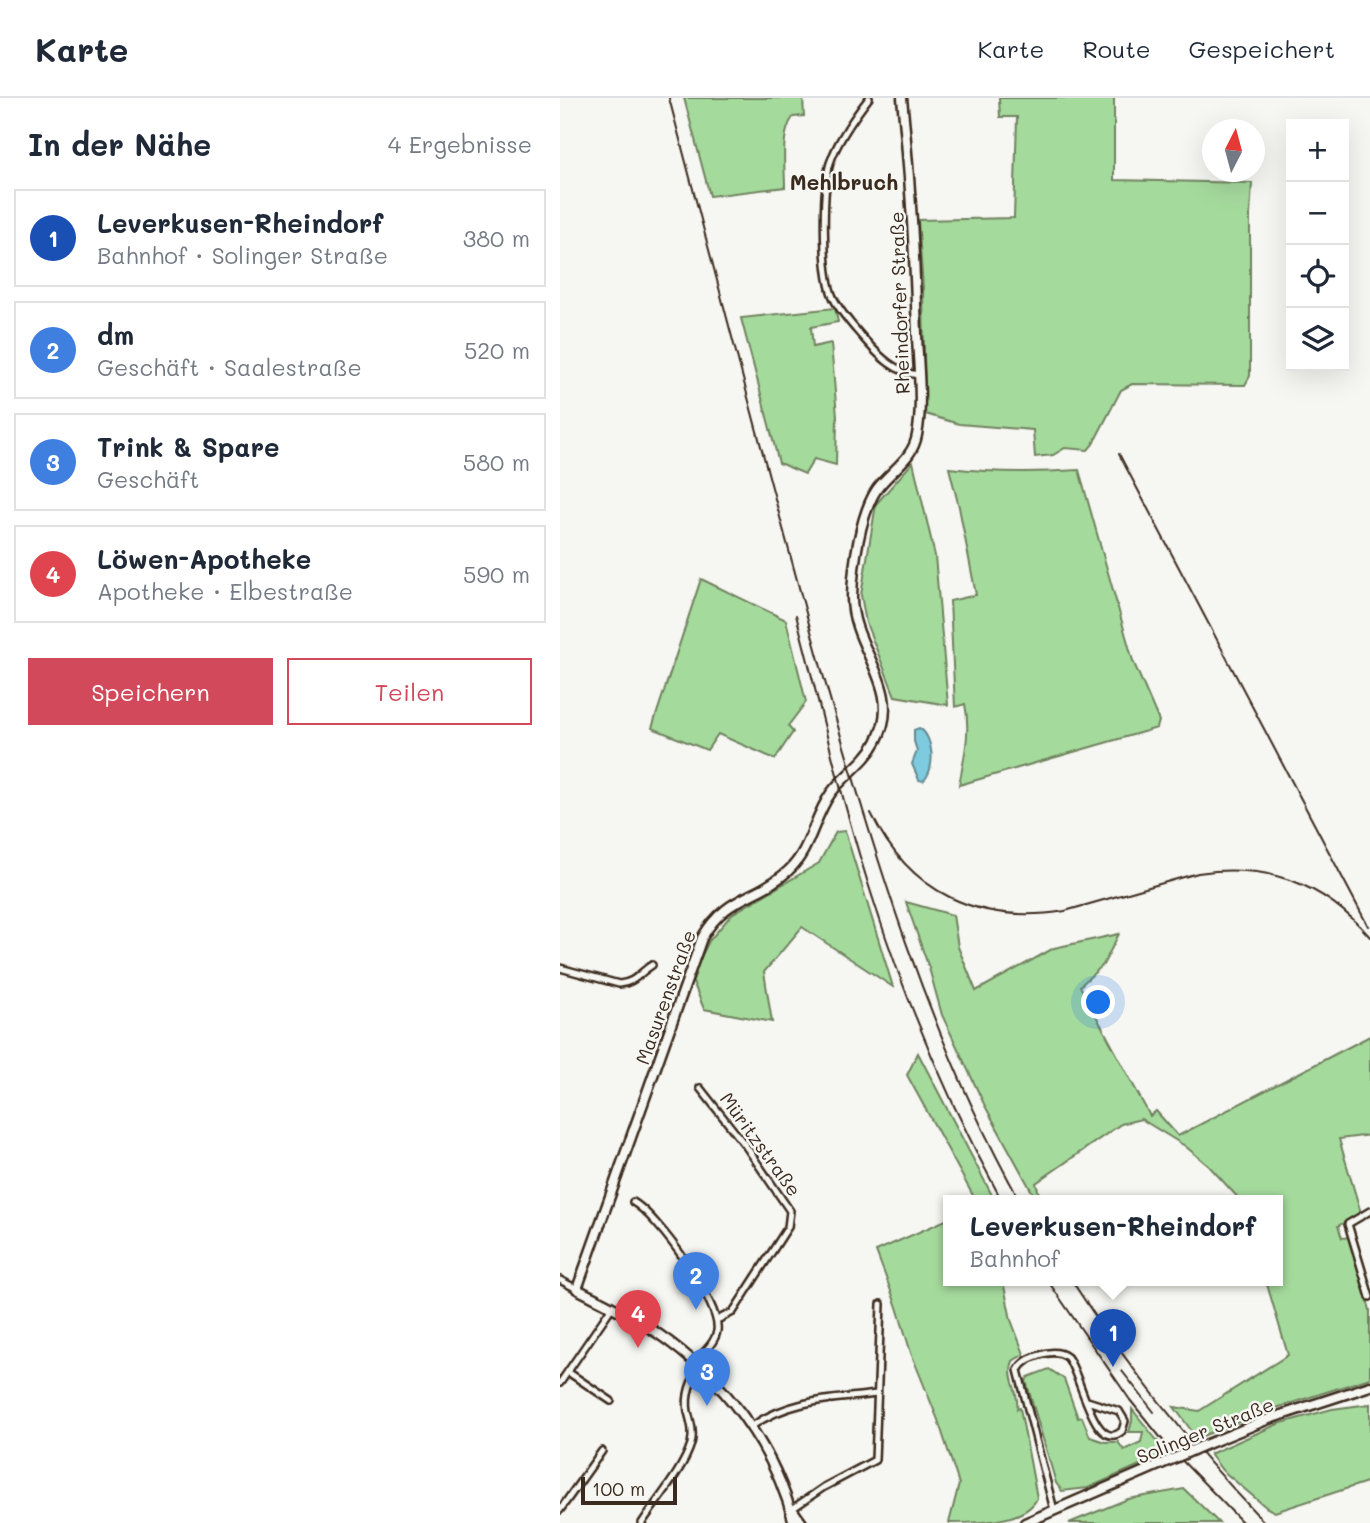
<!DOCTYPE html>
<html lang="de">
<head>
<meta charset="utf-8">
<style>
  :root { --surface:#fff; --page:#f2f2f3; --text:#1f2937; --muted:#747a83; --line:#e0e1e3; --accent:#d1495b }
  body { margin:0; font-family:Mali,sans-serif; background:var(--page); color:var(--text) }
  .controls { position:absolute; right:21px; top:21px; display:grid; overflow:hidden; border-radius:0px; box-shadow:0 7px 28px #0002 }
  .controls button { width:63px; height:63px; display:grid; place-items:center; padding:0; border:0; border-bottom:2px solid var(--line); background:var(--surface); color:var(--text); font:35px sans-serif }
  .compass { position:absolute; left:642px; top:21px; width:63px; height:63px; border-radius:50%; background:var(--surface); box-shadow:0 7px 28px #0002; rotate:6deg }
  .scale { position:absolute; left:21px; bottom:18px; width:96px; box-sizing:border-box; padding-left:7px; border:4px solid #3b2a1e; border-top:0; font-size:19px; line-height:24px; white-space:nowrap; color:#3b2a1e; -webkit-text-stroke:5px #f6f6f2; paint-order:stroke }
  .you { position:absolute; left:539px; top:905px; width:24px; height:24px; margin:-18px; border:5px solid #fff; border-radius:50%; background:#1a73e8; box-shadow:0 0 0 10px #1a73e833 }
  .badge { display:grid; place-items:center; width:46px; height:46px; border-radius:50%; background:var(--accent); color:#fff; font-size:23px; font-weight:700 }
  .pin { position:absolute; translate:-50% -58px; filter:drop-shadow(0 2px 4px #0008) }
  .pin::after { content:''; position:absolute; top:37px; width:24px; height:21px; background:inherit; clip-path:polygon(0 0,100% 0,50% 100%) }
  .popup { position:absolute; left:383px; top:1097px; width:340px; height:91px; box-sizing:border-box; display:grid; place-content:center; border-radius:0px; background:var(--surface); filter:drop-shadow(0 2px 5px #0005); font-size:23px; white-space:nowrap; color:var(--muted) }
  .popup b { font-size:26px; color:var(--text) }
  .popup::after { content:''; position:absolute; left:50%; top:100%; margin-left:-14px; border:14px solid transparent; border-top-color:var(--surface) }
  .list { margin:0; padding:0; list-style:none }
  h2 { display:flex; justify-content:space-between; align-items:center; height:91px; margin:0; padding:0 28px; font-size:30px }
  h2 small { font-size:23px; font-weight:400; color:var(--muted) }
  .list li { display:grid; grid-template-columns:46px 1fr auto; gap:21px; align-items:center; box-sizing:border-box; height:98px; margin:0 14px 14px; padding:0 14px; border:2px solid var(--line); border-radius:0px }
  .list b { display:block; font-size:26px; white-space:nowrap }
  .list p { margin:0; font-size:23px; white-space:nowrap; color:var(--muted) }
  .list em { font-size:23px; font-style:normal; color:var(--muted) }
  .actions { display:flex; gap:14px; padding:21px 28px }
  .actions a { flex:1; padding:16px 0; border:2px solid var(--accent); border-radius:0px; text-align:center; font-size:24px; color:var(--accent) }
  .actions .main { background:var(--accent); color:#fff }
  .icon { flex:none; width:38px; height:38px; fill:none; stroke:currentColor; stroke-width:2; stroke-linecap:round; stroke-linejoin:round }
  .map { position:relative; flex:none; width:810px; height:1425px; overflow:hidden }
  header { display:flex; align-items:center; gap:42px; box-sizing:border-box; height:98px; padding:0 35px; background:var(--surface); border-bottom:2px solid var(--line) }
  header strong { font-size:33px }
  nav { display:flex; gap:38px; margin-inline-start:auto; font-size:24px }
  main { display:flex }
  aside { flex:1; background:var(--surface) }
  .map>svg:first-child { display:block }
</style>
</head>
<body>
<header>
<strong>Karte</strong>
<nav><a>Karte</a><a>Route</a><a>Gespeichert</a></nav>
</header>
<main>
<aside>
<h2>In der Nähe<small>4 Ergebnisse</small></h2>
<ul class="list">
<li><span class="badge" style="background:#1a4fb4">1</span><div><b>Leverkusen-Rheindorf</b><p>Bahnhof · Solinger Straße</p></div><em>380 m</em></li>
<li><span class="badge" style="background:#3f7fe0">2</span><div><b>dm</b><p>Geschäft · Saalestraße</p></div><em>520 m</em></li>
<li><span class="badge" style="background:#3f7fe0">3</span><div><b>Trink &amp; Spare</b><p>Geschäft</p></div><em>580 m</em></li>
<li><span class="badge" style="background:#e0444e">4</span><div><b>Löwen-Apotheke</b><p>Apotheke · Elbestraße</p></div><em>590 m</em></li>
</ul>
<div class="actions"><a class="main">Speichern</a><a>Teilen</a></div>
</aside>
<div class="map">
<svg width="810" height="1425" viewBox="0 0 810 1425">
  <rect width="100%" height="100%" fill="#f6f6f2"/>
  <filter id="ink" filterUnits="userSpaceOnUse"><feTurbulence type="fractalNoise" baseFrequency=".0143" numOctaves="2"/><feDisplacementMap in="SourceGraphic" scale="14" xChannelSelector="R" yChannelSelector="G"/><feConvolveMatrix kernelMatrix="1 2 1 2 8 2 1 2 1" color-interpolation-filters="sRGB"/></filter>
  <g filter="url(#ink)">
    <g fill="#a5da9d" stroke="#70825e" stroke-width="2">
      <path d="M 124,0 L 243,0 L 244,18 L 233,19 C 220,37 225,67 225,89 L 150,98 Z"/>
      <path d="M 439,0 L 554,0 L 554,82 L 692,85 L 690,117 L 690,278 L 685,287 L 572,286 L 561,292 L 533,346 L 528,352 L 505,350 L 493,357 L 475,359 L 473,332 L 399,326 L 365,316 L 363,190 L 358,122 L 454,120 L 457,19 L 440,19 Z"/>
      <path d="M 275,210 L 278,224 L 251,229 L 253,249 L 271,245 L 277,319 L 276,367 L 254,361 L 245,376 L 219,365 L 181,220 Z"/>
      <path d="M 353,364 L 375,458 L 388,607 L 335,598 L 306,525 L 301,497 L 316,406 Z"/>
      <path d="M 389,370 C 433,375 475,375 519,372 L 573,563 L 599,623 L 597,630 L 399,687 C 404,660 411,634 405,606 L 395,609 L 390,503 L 416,497 L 399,409 Z"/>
      <path d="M 141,481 L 226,522 L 246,604 L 228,628 L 233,634 L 215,661 L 158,636 L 147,652 L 92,630 Z"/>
      <path d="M 285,733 L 333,889 L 242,829 L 204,874 L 212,924 L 144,911 L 131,879 L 149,843 L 172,816 L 259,765 L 276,734 Z"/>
      <path d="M 346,804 L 393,817 L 398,849 L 416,893 L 494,850 L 559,836 L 543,867 L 520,888 L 590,1018 L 596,1013 L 618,1038 L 810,938 L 810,1037 L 779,1041 L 801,1115 L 778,1128 L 782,1140 L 790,1139 L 810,1212 L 810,1280 L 713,1311 L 637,1340 L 614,1309 L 639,1313 L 728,1257 L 706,1183 L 718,1183 L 718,1103 L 681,1103 L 649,1068 L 625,1048 L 581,1021 L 561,1026 L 476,1085 L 481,1103 L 477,1103 L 424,1006 L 382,917 L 369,870 Z"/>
      <path d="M 358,955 L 435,1103 L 416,1103 L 347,977 Z"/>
      <path d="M 388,1121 L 388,1183 L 443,1183 L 451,1222 L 464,1256 L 453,1263 C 446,1279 460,1294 457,1311 L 460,1310 L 477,1400 C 466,1425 415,1425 389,1425 L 399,1386 L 378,1322 L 351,1255 L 337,1209 L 316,1153 Z"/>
      <path d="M 489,1271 L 504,1281 L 518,1320 L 522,1319 L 530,1339 L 545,1344 L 558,1344 L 564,1352 L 581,1344 L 583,1334 L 569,1334 L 572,1323 L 572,1311 L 607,1355 L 528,1390 L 502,1393 L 496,1385 L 466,1283 L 468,1279 Z"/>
      <path d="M 810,1306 L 810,1383 L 715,1414 L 707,1410 L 662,1372 L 650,1356 L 718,1326 L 772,1311 Z"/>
      <path d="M 624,1391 L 659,1425 L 509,1425 L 568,1401 Z"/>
    </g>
    <path fill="#7ecade" stroke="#638a91" stroke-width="2" d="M 359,630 C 374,638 376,672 363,683 L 359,682 L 352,666 L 357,653 L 354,643 L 354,632 Z"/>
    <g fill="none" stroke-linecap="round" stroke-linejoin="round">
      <g stroke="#3b2a1e" stroke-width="10">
        <g id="minor">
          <path d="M 309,0 C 295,18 277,44 270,65 C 262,92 262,174 273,199 C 281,216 294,229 305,242 C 320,259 335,274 358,277"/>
          <path d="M 0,870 L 59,886 C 75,885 79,875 92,867"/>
          <path d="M 140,990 L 185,1047 L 230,1113 L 228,1129 L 173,1214 L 157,1222"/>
          <path d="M 73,1104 C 97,1117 162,1207 157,1233 C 155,1245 143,1255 135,1264"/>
          <path d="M 810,1113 L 788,1126 L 810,1199"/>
          <path d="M 0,1182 L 17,1191"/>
          <path d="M 8,1274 L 51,1303"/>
          <path d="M 0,1285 L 52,1209"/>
          <path d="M 192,1328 C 231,1301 271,1302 317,1296"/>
          <path d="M 232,1411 L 264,1389 L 315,1362 L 321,1206"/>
          <path d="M 0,1412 L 42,1353"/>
          <path d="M 494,1412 L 458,1272 C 464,1262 471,1260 480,1257 C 489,1254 499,1253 507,1259 C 520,1273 534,1357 562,1333 L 565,1323 L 559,1313 L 527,1303"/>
          <path d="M 82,1425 C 97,1402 123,1372 131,1346 C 134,1335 131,1325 128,1314 C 125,1296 131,1283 140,1268"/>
        </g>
      </g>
      <g stroke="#3b2a1e" stroke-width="13">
        <g id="secondary">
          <path d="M 640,1349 L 709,1321 L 810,1288"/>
          <path d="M 232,1411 L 242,1425"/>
          <path d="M 234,1425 C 214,1347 163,1280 97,1235 C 72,1218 44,1205 17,1191 L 142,840 C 166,797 196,802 228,773 C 251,752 253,720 271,695 C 284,677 305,665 316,644 C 346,589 291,552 292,498 C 293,468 300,416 317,391 C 330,373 353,361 357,337 C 363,307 358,268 357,237 C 355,158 350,79 342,0"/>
          <path d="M 465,1425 L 615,1360"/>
        </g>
      </g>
      <use href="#minor" stroke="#f6f6f2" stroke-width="5"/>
      <use href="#secondary" stroke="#f6f6f2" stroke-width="8"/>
      <g stroke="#3b2a1e" stroke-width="2">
        <path d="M 109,0 C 160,193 210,387 264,580 C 316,760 368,938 460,1103"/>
        <path d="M 559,356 L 808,828"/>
        <path d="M 236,517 C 262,615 284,714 316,810 C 349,911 391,1009 442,1103"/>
        <path d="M 311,715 C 349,795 419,827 505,813 L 638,775 C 709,765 763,785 810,839"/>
        <path d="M 488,1183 L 570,1302 L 605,1345 L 683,1425"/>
        <path d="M 512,1183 C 568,1270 634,1350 705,1425"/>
        <path d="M 562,1273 L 594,1314"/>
      </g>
      <g stroke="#3b2a1e" stroke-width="13" stroke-linecap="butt">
        <path id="secondary-bridge" d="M 615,1360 L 640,1349"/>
      </g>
      <use href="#secondary-bridge" stroke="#f6f6f2" stroke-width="8"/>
    </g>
  </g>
  <g text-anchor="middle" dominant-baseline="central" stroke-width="5" stroke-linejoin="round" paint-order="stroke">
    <g font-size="19" fill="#3b2a1e" stroke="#f6f6f2">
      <text transform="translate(339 205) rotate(-92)">Rheindorfer Straße</text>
      <text transform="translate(105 899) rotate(-70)">Masurenstraße</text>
      <text transform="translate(201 1046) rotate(54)">Müritzstraße</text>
      <text transform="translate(645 1332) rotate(-22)">Solinger Straße</text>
    </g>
    <g font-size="21" font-weight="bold" fill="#3b2a1e" stroke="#f6f6f2">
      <text x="284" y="83">Mehlbruch</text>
    </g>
  </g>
</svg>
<div class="controls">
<button>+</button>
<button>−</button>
<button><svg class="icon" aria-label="locate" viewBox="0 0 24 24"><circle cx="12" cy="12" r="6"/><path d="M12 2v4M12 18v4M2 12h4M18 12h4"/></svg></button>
<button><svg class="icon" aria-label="layers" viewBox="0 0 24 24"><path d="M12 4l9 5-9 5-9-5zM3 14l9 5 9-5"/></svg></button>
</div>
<svg class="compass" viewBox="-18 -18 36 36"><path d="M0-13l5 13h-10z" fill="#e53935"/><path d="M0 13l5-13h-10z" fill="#747a83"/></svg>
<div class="scale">100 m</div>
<div class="you"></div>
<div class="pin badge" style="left:553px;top:1269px;background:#1a4fb4">1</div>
<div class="popup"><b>Leverkusen-Rheindorf</b>Bahnhof</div>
<div class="pin badge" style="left:136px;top:1212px;background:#3f7fe0">2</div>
<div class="pin badge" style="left:147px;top:1308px;background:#3f7fe0">3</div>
<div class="pin badge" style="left:78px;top:1250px;background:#e0444e">4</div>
</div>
</main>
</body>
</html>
